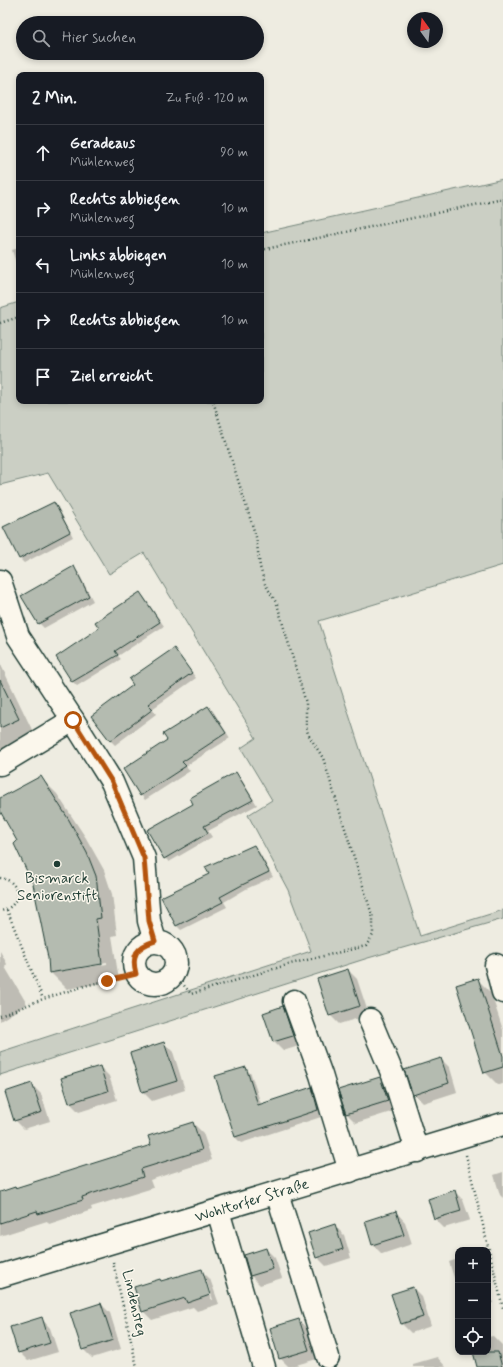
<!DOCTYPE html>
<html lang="de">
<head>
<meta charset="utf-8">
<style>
  :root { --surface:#171b24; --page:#242831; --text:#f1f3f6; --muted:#9ea1a6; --line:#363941 }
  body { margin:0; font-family:Mynerve,sans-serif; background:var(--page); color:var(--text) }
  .controls { position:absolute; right:12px; bottom:12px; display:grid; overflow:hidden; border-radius:8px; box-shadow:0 2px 6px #0003 }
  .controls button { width:36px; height:36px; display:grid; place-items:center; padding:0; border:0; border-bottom:1px solid var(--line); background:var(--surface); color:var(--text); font:20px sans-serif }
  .compass { position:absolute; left:407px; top:12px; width:36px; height:36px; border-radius:50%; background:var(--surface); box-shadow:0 2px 6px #0003; rotate:345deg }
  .stop { position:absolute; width:12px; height:12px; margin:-9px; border:3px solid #b45309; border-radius:50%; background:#fff }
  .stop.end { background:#b45309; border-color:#fff; box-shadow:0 1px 4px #0008 }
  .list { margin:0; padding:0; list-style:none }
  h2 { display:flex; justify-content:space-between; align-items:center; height:52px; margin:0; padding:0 16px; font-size:17px }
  h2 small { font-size:13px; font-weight:400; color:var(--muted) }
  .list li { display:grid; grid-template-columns:26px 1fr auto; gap:12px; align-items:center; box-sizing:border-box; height:56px; padding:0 16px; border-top:1px solid var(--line) }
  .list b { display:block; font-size:15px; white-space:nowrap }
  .list p { margin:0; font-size:13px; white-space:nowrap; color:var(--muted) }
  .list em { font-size:13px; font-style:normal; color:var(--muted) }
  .icon { flex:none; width:22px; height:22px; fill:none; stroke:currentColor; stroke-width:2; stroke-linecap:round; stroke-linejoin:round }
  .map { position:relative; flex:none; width:503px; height:1367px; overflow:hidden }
  .search { position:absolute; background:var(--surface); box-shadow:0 2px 6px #0003; left:16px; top:16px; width:248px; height:44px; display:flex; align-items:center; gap:10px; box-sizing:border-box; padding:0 14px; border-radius:22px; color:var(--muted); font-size:15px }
  .panel { position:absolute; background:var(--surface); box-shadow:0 2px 6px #0003; left:16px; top:72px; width:248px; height:332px; border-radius:8px }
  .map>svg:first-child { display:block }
</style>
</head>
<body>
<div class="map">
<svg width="503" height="1367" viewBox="0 0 503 1367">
  <rect width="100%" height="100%" fill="#eeece1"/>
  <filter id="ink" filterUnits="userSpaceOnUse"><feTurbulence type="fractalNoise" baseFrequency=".025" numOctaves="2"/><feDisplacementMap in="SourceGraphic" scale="8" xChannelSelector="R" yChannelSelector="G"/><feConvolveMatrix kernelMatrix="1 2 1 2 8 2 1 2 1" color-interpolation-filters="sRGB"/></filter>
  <g filter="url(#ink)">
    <path fill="#cbcfc4" stroke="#75867c" d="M 503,179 L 503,565 L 319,621 L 420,936 L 503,910 L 503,919 L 368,958 L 0,1075 L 0,1052 L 311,951 L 288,890 L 248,815 L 272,800 L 241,748 L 256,738 L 144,553 L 109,574 L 48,473 L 0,485 L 0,308 L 19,302 L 19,401 L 261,401 L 261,233 Z"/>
    <g fill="#0003" fill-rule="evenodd">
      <path d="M 19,248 L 19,273 L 12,250 Z"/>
      <path d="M 53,503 L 58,507 L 73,537 L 24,563 L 20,559 L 4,527 Z"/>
      <path d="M 73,568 L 78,572 L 93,601 L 44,628 L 39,623 L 23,596 Z"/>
      <path d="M 140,593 L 144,597 L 164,626 L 118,656 L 121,659 L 77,686 L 73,682 L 57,657 L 101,628 Z"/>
      <path d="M 174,649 L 196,678 L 152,709 L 156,714 L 115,745 L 110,740 L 135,685 Z"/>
      <path d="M 0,663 L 35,736 L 0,752 Z"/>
      <path d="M 208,707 L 213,711 L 230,738 L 186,766 L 190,771 L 145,800 L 141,795 L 124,769 L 169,740 Z"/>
      <path d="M 236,773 L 240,777 L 257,805 L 208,831 L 212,837 L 169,862 L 165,858 L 194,804 Z"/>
      <path d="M 40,777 L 57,794 L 86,838 L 104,870 L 112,894 L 117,935 L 112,936 L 119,980 L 67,989 L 50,972 L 49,958 L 34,883 L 18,841 L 0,809 L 0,799 ZM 107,962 L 107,964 L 63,971 L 63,969 Z"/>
      <path d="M 253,846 L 258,850 L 273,877 L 246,889 L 224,902 L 227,907 L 181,930 L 177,926 L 210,874 Z"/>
      <path d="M 0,951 L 7,964 L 5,967 L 27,1004 L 0,1021 Z"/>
      <path d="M 348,970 L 357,979 L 369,1015 L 339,1024 L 330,1015 Z"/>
      <path d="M 478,980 L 491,993 L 503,1030 L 503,1084 L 498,1085 L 485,1072 Z"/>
      <path d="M 282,1008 L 292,1017 L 302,1045 L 283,1051 L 274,1042 Z"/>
      <path d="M 164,1043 L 173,1052 L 185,1090 L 152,1101 L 143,1092 Z"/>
      <path d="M 441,1059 L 450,1068 L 457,1092 L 423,1103 L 414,1094 Z"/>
      <path d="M 100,1067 L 109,1076 L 117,1100 L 79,1112 L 70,1103 L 63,1079 Z"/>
      <path d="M 245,1068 L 251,1074 L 261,1104 L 311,1088 L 317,1094 L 324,1116 L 241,1143 L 235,1137 L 217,1077 Z"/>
      <path d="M 380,1078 L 389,1087 L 397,1110 L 356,1123 L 347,1114 Z"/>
      <path d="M 32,1085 L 41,1094 L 50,1121 L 24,1129 L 15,1120 Z"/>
      <path d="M 193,1123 L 203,1133 L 212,1160 L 150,1180 L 153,1188 L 91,1207 L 92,1210 L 49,1224 L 47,1221 L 0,1236 L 0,1193 L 152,1146 Z"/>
      <path d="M 503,1172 L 503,1198 L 500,1195 L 494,1175 Z"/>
      <path d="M 454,1191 L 463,1200 L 470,1220 L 444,1228 L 435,1219 L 429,1199 Z"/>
      <path d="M 396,1212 L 405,1222 L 412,1244 L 382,1254 L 373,1245 Z"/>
      <path d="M 335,1226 L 344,1235 L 351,1258 L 326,1266 L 317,1257 Z"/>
      <path d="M 266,1249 L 275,1258 L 282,1278 L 260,1285 L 251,1276 Z"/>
      <path d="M 458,1259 L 458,1290 L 449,1262 Z"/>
      <path d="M 201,1270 L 210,1279 L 219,1304 L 197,1311 L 193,1307 L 152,1320 L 143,1311 L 162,1282 ZM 204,1279 L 206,1279 L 213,1300 L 211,1300 Z"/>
      <path d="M 488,1287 L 493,1303 L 488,1304 Z"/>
      <path d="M 413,1288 L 422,1297 L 431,1326 L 411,1333 L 402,1324 Z"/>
      <path d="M 101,1304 L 110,1313 L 121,1349 L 92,1358 L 83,1349 Z"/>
      <path d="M 41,1318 L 50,1328 L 58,1352 L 28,1361 L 19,1352 Z"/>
      <path d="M 298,1320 L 308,1329 L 317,1359 L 289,1367 L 280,1358 Z"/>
      <path d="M 493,1336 L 502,1345 L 503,1367 L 478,1367 L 474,1352 L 488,1352 L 488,1337 Z"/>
      <path d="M 437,1357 L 446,1367 L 413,1367 L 413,1364 Z"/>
    </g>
    <g fill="#b4bbb0" stroke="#1f3d34">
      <path d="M 54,502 L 70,532 L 19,559 L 3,527 Z"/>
      <path d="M 74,566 L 89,596 L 38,624 L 21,596 Z"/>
      <path d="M 140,592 L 160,622 L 115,651 L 118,655 L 72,682 L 56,657 L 99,628 L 95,622 Z"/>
      <path d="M 174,648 L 192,673 L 148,704 L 153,709 L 110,741 L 91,716 L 133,685 L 129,679 Z"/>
      <path d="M 0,680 L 19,719 L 0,728 Z"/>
      <path d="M 208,706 L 226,733 L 182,762 L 186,766 L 140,796 L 123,769 L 167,740 L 163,734 Z"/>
      <path d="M 236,772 L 253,800 L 204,826 L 208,833 L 164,859 L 147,830 L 193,804 L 190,798 Z"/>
      <path d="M 41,776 L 69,820 L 87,853 L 96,876 L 101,918 L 96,919 L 102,964 L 49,973 L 48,958 L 33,884 L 14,844 L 17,841 L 0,811 L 0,798 Z"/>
      <path d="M 254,845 L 269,872 L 242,885 L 220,897 L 223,902 L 176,926 L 161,897 L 209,874 L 205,867 Z"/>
      <path d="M 348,969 L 360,1006 L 329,1016 L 317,979 Z"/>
      <path d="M 478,978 L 503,1056 L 503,1067 L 484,1073 L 456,985 Z"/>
      <path d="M 283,1006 L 293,1036 L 273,1042 L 263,1013 Z"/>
      <path d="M 164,1042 L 177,1081 L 142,1092 L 130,1053 Z"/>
      <path d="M 441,1058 L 449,1083 L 413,1095 L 404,1070 Z"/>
      <path d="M 100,1066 L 108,1091 L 69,1103 L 61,1078 Z"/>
      <path d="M 246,1067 L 258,1105 L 312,1087 L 318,1110 L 235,1137 L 215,1076 Z"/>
      <path d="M 380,1077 L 388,1101 L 346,1114 L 338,1090 Z"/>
      <path d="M 32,1083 L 42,1112 L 14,1121 L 5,1092 Z"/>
      <path d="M 193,1122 L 202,1150 L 141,1169 L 143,1177 L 82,1197 L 83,1200 L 38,1214 L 37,1211 L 0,1223 L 0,1192 L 15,1187 L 15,1188 L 151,1145 L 148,1136 Z"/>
      <path d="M 455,1190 L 461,1211 L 434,1219 L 428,1199 Z"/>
      <path d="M 396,1211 L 404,1235 L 372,1245 L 365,1221 Z"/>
      <path d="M 335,1224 L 343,1249 L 316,1258 L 308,1233 Z"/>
      <path d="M 266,1248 L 273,1269 L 250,1276 L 244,1255 Z"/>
      <path d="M 202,1269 L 210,1295 L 187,1303 L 185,1298 L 142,1312 L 134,1287 L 160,1279 L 161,1281 Z"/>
      <path d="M 413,1287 L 423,1317 L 401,1324 L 391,1294 Z"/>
      <path d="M 101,1303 L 113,1340 L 82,1350 L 70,1313 Z"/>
      <path d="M 42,1317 L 50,1343 L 18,1353 L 10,1327 Z"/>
      <path d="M 299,1319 L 309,1350 L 279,1359 L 270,1328 Z"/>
      <path d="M 473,1352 L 498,1352 L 502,1367 L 477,1367 Z"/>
    </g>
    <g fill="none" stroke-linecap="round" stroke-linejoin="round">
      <g stroke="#1f3d34" stroke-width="25">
        <g id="minor">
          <path d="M 0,581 L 18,636 L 73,720 L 112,782 L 144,858 L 149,921 L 155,941"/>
          <path d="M 0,764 L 73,720"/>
          <circle cx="155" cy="963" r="21"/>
          <path d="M 496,965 L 503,992"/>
          <path d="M 294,1001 L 321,1075 L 350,1171"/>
          <path d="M 370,1020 L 395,1080 L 417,1151"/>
          <path d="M 277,1193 L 328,1357"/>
          <path d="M 218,1211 L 264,1367"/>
          <path d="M 0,1276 L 503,1124"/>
        </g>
      </g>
      <g stroke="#1f3d34" stroke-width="2.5" stroke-dasharray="1 3" stroke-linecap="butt">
        <path d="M 261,250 L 503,199"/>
        <path d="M 0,323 L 19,317"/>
        <path d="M 0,878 C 22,880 22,908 0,911"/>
        <path d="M 7,910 L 43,999"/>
        <path d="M 174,973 L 191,994 L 290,964 L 366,946 L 373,935 L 373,918 L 323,758 L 308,734 L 306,726 L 306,703 L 277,604 L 265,584 L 260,567 L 256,537 L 213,401"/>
        <path d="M 0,1016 L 43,999 L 88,985 L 137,974"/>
        <path d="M 466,1155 L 503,1308"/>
        <path d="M 113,1262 L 137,1367"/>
      </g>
      <use href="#minor" stroke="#fbf7ec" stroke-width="22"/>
    </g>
  </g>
  <g fill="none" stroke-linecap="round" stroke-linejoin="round" filter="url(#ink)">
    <path stroke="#b45309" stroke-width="5" d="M 73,720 L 112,782 L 144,858 L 149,921 L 155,941 C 136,947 131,955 136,974 L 107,981"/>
  </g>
  <circle fill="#1f3d34" stroke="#fbf7ec" stroke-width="1.5" cx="57" cy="864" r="4"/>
  <g text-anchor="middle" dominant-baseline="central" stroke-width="3" stroke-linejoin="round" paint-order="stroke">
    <g font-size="15" fill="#1f3d34" stroke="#fbf7ec">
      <text x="57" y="879">Bismarck<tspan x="57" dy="17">Seniorenstift</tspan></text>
    </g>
    <g font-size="15" fill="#1f3d34" stroke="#fbf7ec">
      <text transform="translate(252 1201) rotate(-17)">Wohltorfer Straße</text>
      <text transform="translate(134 1303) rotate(77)">Lindensteg</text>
    </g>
  </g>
</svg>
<div class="controls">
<button>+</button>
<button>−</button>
<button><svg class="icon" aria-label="locate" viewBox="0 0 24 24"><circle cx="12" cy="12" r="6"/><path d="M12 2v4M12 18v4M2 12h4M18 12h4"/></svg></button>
</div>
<svg class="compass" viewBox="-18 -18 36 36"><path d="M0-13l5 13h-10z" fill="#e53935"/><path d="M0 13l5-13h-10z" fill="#9ea1a6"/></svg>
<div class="stop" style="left:73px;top:720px"></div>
<div class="stop end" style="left:107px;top:981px"></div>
<div class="search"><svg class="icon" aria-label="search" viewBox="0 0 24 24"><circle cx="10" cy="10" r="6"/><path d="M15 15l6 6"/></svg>Hier suchen</div>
<section class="panel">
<h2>2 Min.<small>Zu Fuß · 120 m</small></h2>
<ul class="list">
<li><svg class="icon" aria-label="ahead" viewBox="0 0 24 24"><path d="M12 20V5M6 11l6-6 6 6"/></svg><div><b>Geradeaus</b><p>Mühlenweg</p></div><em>90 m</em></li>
<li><svg class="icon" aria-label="right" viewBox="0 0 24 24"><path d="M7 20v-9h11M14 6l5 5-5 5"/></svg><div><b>Rechts abbiegen</b><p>Mühlenweg</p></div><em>10 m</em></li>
<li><svg class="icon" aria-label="left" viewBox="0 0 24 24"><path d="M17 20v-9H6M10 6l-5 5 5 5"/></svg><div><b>Links abbiegen</b><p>Mühlenweg</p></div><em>10 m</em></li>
<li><svg class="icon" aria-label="right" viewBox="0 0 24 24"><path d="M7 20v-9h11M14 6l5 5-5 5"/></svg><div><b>Rechts abbiegen</b></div><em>10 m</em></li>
<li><svg class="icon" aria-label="arrive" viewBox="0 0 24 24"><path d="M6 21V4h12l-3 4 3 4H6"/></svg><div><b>Ziel erreicht</b></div></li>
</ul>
</section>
</div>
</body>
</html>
